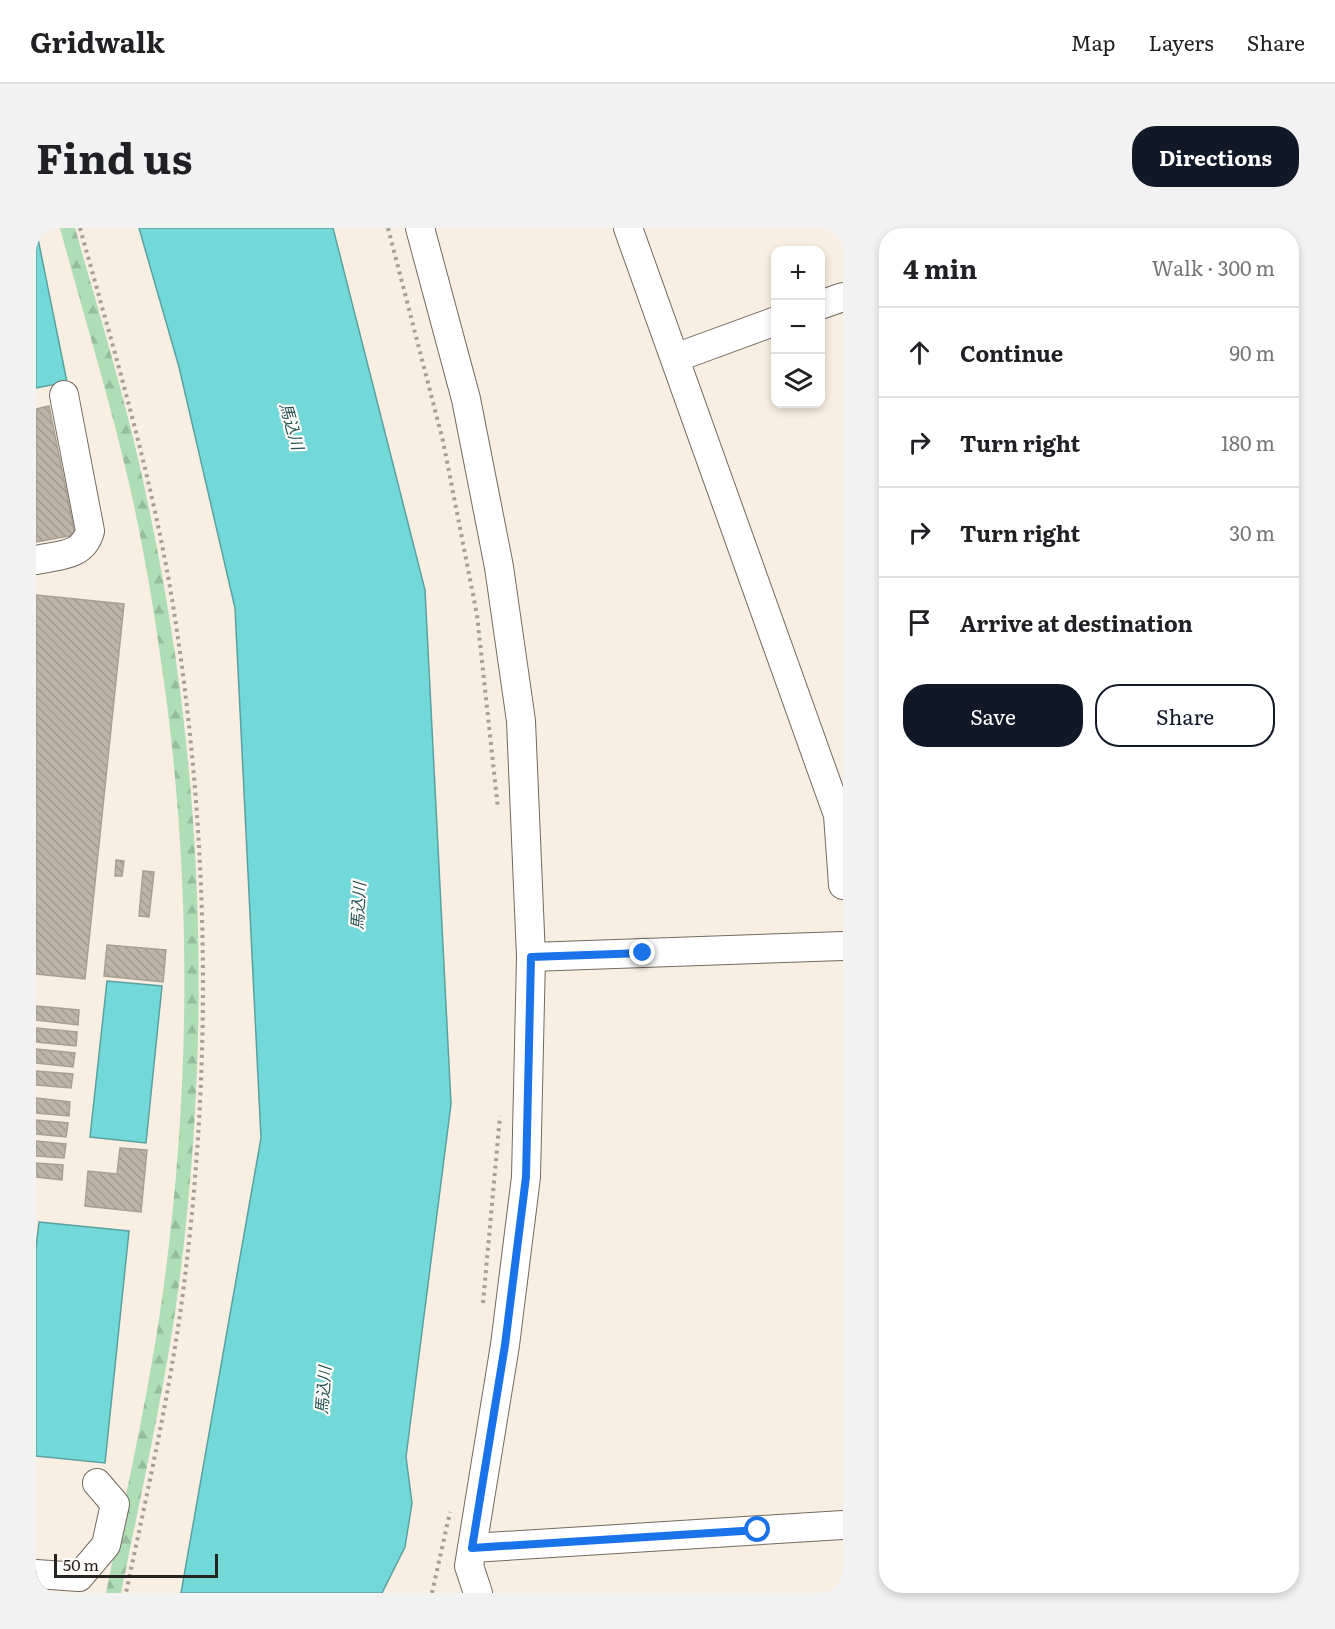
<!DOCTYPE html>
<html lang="en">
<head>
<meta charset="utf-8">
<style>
  :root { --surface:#fff; --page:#f2f2f2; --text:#202124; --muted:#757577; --line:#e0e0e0; --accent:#111827 }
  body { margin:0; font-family:Literata,"Noto Sans JP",serif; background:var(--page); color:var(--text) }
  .controls { position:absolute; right:18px; top:18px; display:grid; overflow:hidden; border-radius:12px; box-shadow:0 3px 9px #0003 }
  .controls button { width:54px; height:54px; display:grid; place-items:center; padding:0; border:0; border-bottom:2px solid var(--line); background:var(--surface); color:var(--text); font:30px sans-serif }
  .scale { position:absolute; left:18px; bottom:15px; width:164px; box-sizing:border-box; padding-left:6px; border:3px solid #26221d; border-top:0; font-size:16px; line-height:21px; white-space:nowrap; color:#26221d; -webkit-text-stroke:4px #fffdfa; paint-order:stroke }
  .stop { position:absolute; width:18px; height:18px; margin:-14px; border:4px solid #1a73e8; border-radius:50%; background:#fff }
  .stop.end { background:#1a73e8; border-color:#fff; box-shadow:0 2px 6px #0008 }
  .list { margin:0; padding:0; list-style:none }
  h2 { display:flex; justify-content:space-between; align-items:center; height:78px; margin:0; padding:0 24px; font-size:26px }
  h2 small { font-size:20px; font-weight:400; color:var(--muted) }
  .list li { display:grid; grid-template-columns:39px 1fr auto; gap:18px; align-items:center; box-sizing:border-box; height:90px; padding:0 24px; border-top:2px solid var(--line) }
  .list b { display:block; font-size:22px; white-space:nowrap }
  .list em { font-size:20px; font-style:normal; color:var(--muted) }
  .actions { display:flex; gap:12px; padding:18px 24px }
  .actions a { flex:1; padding:14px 0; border:2px solid var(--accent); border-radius:24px; text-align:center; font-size:21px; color:var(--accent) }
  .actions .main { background:var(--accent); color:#fff }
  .icon { flex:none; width:33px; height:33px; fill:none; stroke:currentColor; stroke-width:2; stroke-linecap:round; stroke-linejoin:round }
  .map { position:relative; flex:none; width:807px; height:1365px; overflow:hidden; border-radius:24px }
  header { display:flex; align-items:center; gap:36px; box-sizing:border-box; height:84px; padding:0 30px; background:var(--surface); border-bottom:2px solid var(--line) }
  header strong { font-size:28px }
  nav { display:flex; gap:33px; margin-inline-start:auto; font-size:21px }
  .intro { display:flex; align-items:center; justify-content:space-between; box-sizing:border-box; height:144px; padding:0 36px }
  h1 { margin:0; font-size:42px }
  .button { padding:15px 27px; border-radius:24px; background:var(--accent); color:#fff; font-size:21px; font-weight:700 }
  main { display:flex; gap:36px; padding:0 36px }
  aside { flex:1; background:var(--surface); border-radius:24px; box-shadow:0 3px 9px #0003 }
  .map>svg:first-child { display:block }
</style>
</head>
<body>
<header>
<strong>Gridwalk</strong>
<nav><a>Map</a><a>Layers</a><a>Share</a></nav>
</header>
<div class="intro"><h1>Find us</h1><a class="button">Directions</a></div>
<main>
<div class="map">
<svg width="807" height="1365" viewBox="0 0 807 1365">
  <defs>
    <pattern id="forest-firs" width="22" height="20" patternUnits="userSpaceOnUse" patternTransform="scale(1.5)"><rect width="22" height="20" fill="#afddb5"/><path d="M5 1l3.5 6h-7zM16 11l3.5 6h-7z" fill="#96bd9b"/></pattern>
    <pattern id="building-back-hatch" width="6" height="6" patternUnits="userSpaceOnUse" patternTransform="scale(1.5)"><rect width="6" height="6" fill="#beb5a8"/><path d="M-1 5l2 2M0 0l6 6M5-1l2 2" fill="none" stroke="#a39b90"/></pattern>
  </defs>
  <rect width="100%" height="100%" fill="#f8eee1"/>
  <path fill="url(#forest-firs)" d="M 24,0 L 39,0 C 58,67 78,134 95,201 C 113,275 128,351 139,426 C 170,638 170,853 142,1064 C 128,1165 105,1265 85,1365 L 70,1365 C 90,1265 113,1165 127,1064 C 156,853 156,637 124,426 C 116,369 106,312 93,255 C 73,169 47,85 24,0 Z"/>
  <g fill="#72d8d8" stroke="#5ba1a0" stroke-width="1.5">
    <path d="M 103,0 L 297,0 L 389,362 L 415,876 L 370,1229 L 376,1275 L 369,1319 L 346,1365 L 145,1365 L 225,910 L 199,380 L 143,139 Z"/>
    <path d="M 0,1 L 31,154 L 0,160 Z"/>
    <path d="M 71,753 L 126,758 L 110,915 L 54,909 Z"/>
    <path d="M 3,994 L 93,1003 L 69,1235 L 0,1228 L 0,1020 Z"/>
  </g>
  <g fill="url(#building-back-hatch)" stroke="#a89f92" stroke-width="1.5">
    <path d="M 13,178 L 39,307 L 0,314 L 0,181 Z"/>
    <path d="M 0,367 L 88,376 L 49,751 L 0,746 Z"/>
    <path d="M 80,632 L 88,633 L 86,648 L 79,648 Z"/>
    <path d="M 107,643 L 118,644 L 113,689 L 103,688 Z"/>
    <path d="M 71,717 L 130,722 L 127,754 L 68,748 Z"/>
    <path d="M 0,778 L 43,782 L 42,797 L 0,792 Z"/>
    <path d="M 0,800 L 41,804 L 40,818 L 0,814 Z"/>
    <path d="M 0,821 L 39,825 L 37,839 L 0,835 Z"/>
    <path d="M 0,843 L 37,846 L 35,860 L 0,857 Z"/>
    <path d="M 0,870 L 34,874 L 33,888 L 0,885 Z"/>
    <path d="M 0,892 L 32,895 L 30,909 L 0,906 Z"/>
    <path d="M 0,913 L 30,916 L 28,930 L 0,928 Z"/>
    <path d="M 84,920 L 111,922 L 105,984 L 49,978 L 52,943 L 81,946 Z"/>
    <path d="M 0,935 L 27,937 L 26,952 L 0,949 Z"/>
  </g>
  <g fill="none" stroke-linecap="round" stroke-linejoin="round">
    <g stroke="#736a5e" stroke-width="30">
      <g id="minor">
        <path d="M 384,0 L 430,171 L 463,339 L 485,493 L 495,729 L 807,718"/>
        <path d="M 592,0 L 802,587 L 807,657"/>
        <path d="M 784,77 L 807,69"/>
        <path d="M 639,130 L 740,93"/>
        <path d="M 0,332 C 22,327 47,329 54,303 L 28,167"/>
        <path d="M 436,1320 L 807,1297"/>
        <path d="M 0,1346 L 43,1349 L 70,1317 L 79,1276 L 61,1255"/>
        <path d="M 442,1365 L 433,1338 L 469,1117 L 490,949 L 495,729"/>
      </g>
    </g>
    <g stroke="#a79f95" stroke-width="4" stroke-dasharray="3 4.5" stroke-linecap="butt">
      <path d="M 44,0 C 78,123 115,245 136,371 C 173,601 177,833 147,1064 C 134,1165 111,1265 90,1365"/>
      <path d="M 352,0 L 407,213 L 441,387 L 462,581"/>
      <path d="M 447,1075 L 464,888"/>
      <path d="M 396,1365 L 414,1284"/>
    </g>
    <use href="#minor" stroke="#fff" stroke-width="28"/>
  </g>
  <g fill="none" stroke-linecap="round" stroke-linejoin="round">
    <path stroke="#1a73e8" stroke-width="8" d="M 607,725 L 495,729 L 490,949 L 469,1117 L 436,1320 L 722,1302"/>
  </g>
  <g text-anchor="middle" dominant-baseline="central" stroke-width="4.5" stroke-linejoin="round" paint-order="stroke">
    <g font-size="16" font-style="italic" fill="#245252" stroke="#fffdfa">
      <text transform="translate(257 198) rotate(74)">馬込川</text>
      <text transform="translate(321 678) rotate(-87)">馬込川</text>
      <text transform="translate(286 1162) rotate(-86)">馬込川</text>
    </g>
  </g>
</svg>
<div class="controls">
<button>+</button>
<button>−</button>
<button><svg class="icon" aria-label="layers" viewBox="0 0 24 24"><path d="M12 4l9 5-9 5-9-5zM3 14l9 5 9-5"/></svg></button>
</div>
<div class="scale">50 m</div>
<div class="stop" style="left:722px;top:1302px"></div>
<div class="stop end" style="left:607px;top:725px"></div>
</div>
<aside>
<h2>4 min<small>Walk · 300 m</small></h2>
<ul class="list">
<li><svg class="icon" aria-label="ahead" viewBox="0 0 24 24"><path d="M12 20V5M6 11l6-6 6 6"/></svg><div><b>Continue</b></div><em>90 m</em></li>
<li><svg class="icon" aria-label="right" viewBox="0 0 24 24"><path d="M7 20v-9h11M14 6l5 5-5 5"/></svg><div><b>Turn right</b></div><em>180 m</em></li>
<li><svg class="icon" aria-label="right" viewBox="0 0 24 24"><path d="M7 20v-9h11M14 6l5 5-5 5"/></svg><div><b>Turn right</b></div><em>30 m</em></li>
<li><svg class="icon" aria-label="arrive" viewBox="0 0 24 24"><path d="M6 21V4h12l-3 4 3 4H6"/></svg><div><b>Arrive at destination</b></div></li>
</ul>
<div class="actions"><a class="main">Save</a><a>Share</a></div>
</aside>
</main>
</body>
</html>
